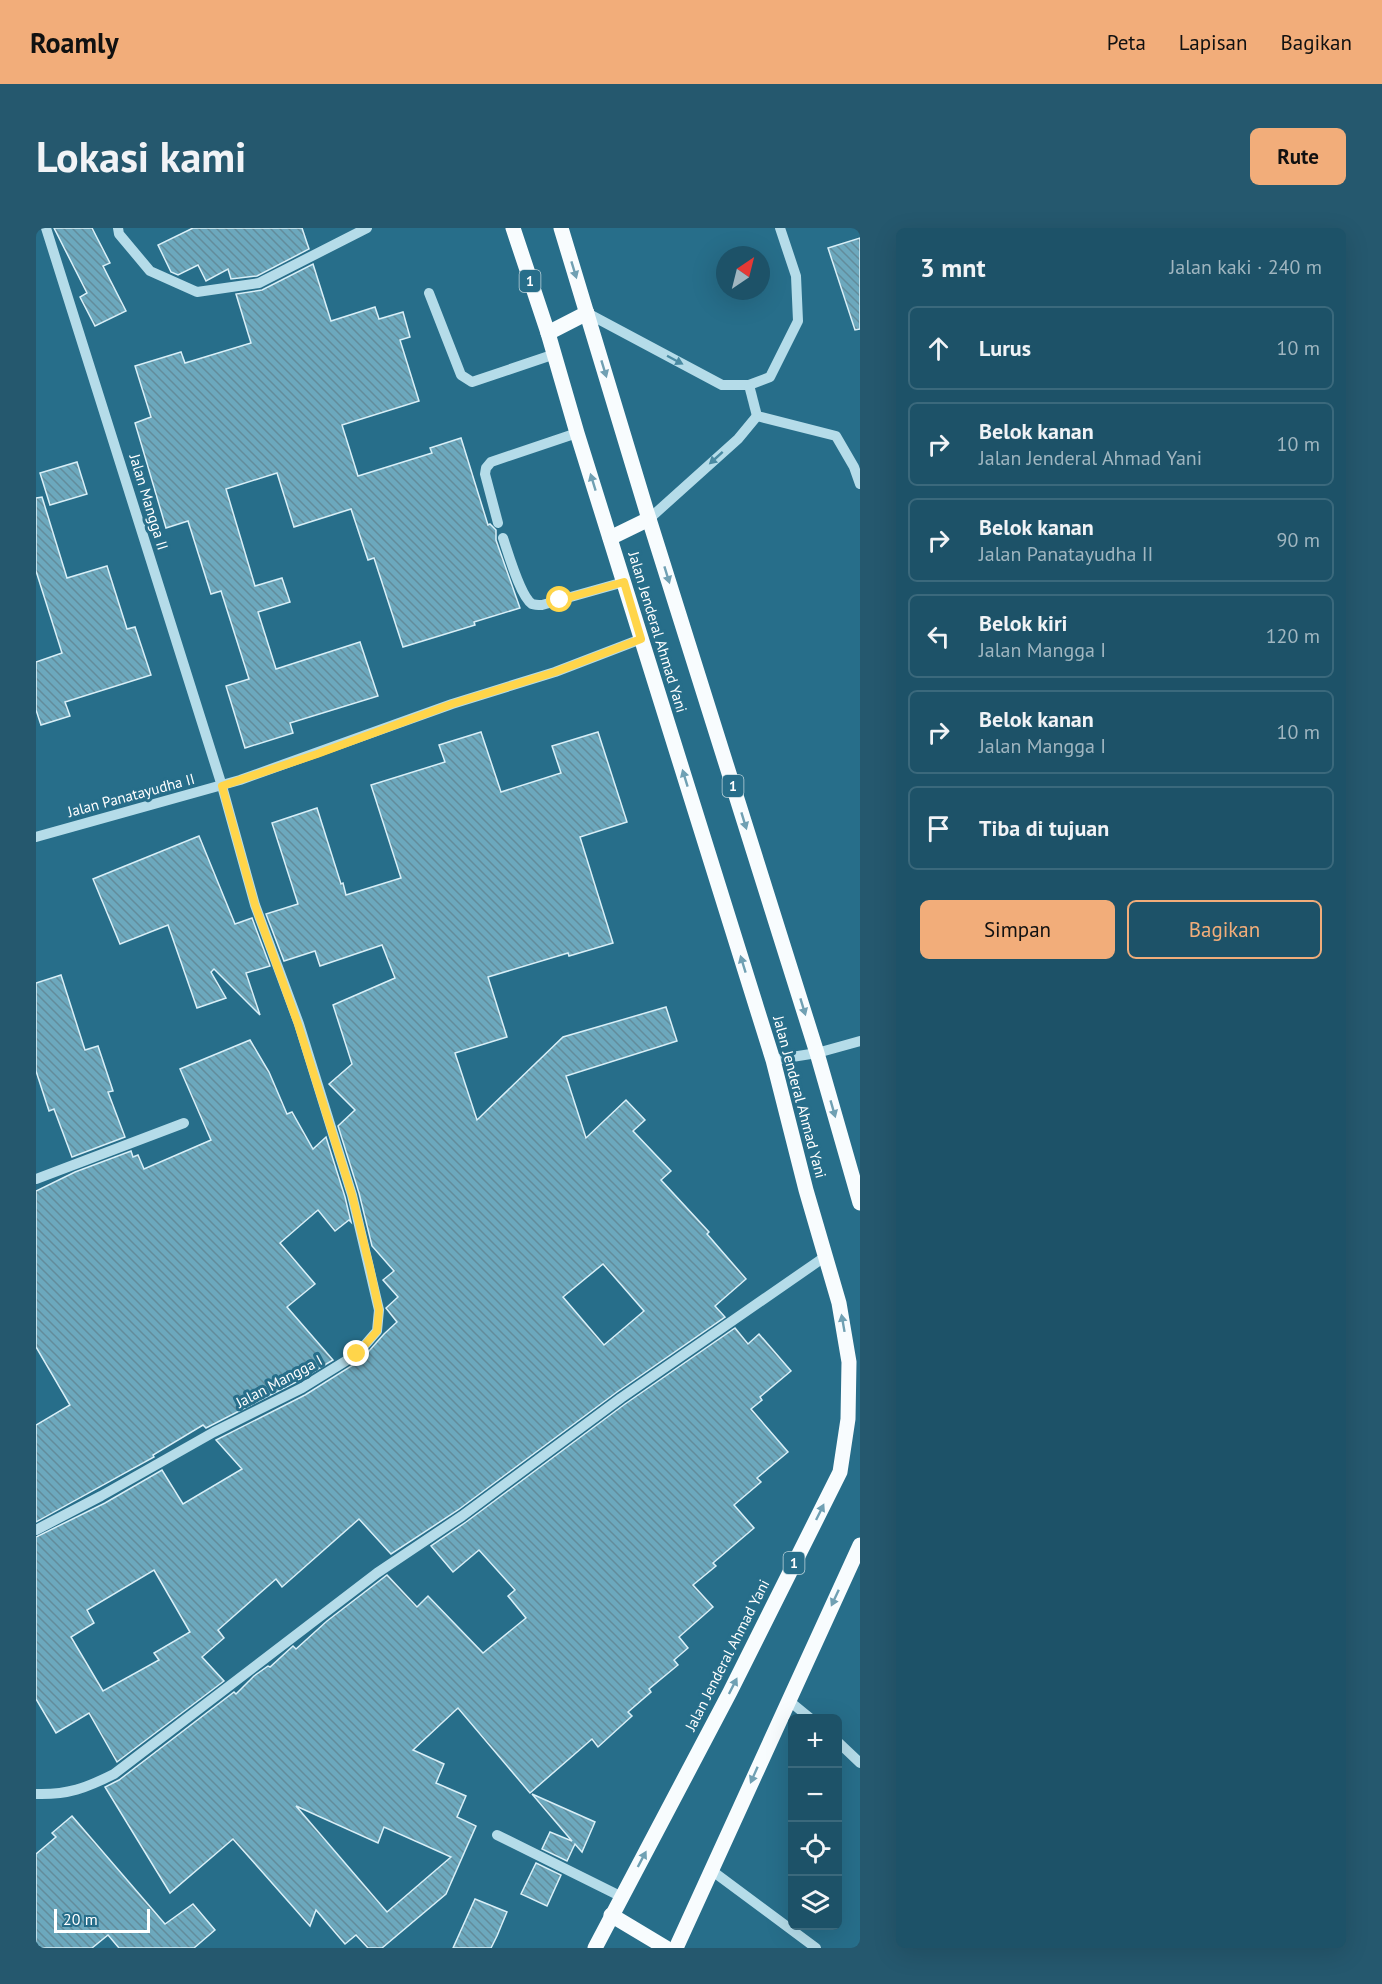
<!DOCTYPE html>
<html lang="id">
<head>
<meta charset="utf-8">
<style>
  :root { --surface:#1d5268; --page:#25586e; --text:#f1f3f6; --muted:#a0b6c0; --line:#3b697c; --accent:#f2ad7a }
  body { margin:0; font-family:"PT Sans",sans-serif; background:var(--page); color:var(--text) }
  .controls { position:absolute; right:18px; bottom:18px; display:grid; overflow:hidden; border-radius:9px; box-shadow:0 6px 24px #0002 }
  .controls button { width:54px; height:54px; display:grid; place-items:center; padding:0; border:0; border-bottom:2px solid var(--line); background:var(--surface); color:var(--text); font:30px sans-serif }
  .compass { position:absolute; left:680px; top:18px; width:54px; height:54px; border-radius:50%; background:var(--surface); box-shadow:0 6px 24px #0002; rotate:35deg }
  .scale { position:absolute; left:18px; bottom:15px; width:96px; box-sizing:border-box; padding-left:6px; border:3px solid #fff; border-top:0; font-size:16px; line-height:21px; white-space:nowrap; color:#fff; -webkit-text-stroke:4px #276e8a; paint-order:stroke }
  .stop { position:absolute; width:18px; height:18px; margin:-14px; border:4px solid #ffd54a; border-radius:50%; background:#fff }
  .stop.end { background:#ffd54a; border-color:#fff; box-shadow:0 2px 6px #0008 }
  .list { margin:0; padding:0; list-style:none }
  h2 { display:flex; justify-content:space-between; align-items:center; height:78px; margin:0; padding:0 24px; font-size:26px }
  h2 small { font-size:20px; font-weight:400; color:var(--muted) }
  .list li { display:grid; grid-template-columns:39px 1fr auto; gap:18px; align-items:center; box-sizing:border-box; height:84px; margin:0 12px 12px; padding:0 12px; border:2px solid var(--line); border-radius:9px }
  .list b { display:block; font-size:22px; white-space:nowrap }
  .list p { margin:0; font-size:20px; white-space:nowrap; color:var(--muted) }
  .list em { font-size:20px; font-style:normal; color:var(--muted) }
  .actions { display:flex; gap:12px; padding:18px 24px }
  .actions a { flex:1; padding:14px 0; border:2px solid var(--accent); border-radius:9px; text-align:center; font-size:21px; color:var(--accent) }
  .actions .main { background:var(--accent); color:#111 }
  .icon { flex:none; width:33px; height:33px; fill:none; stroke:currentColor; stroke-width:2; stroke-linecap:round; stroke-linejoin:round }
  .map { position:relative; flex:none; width:824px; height:1720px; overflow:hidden; border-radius:9px }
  header { display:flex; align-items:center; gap:36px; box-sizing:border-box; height:84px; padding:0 30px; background:var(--accent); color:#111 }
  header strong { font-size:28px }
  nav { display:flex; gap:33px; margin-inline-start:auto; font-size:21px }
  .intro { display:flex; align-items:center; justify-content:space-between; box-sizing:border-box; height:144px; padding:0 36px }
  h1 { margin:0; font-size:42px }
  .button { padding:15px 27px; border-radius:9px; background:var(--accent); color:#111; font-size:21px; font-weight:700 }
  main { display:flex; gap:36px; padding:0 36px }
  aside { flex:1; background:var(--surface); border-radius:9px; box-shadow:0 6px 24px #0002 }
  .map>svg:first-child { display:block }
</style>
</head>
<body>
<header>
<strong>Roamly</strong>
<nav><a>Peta</a><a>Lapisan</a><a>Bagikan</a></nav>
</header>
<div class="intro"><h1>Lokasi kami</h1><a class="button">Rute</a></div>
<main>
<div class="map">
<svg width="824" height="1720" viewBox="0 0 824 1720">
  <defs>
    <pattern id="building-back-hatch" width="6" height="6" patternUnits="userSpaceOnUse" patternTransform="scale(1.5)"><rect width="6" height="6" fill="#6ca8bd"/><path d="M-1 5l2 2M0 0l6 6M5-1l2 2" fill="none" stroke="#628c9b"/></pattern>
  </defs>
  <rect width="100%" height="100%" fill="#276e8a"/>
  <g fill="url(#building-back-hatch)" stroke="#d9eff7" stroke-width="1.5" fill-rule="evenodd">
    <path d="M 18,0 L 56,0 L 74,35 L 67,38 L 90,83 L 59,98 L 44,69 L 51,65 Z"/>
    <path d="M 157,0 L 266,0 L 273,21 L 221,48 L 195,51 L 192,41 L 170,53 L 162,37 L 142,47 L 135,44 L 122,17 Z"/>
    <path d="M 824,10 L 824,101 L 819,102 L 792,20 Z"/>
    <path d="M 277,36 L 295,93 L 339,79 L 343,91 L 367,84 L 374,109 L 364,112 L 383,173 L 306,197 L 322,248 L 396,225 L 394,220 L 425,210 L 452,297 L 454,296 L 460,302 L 460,312 L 484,380 L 438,394 L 439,397 L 367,419 L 338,330 L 332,332 L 315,281 L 258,299 L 241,245 L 190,261 L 219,358 L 246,350 L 254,374 L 222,384 L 240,441 L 324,414 L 342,468 L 254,495 L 257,505 L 209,520 L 190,458 L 213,451 L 185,363 L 175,366 L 152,293 L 130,300 L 99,195 L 115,189 L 99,138 L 145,124 L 149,135 L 215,115 L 200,66 L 226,62 Z"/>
    <path d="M 41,234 L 51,266 L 14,277 L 4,245 Z"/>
    <path d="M 6,269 L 31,350 L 71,338 L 91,401 L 99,399 L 115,447 L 29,474 L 34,488 L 5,497 L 0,482 L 0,434 L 26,425 L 0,343 L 0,270 Z"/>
    <path d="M 445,504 L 465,564 L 525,545 L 516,518 L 562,504 L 591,594 L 544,609 L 577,715 L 533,728 L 532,725 L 452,749 L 471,809 L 419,825 L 441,892 L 527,809 L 630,779 L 641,813 L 530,848 L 550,910 L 590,872 L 609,892 L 597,903 L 635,943 L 625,952 L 673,1004 L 671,1006 L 710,1051 L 679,1078 L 689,1089 L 581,1164 L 422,1282 L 355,1326 L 323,1291 L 246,1359 L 240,1351 L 182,1402 L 188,1410 L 166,1429 L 188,1453 L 81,1534 L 53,1485 L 20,1505 L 0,1471 L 0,1309 L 69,1275 L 126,1242 L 147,1276 L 206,1241 L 180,1212 L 269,1167 L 325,1132 L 348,1106 L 361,1094 L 350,1080 L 362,1069 L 347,1052 L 358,1043 L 336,1018 L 323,965 L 302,898 L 319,882 L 293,856 L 316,836 L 297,777 L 359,750 L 346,717 L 284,738 L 279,723 L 248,733 L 230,686 L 262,676 L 236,595 L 281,580 L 305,656 L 307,655 L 310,667 L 365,650 L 335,557 L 409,534 L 403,517 ZM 567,1036 L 608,1083 L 568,1117 L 527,1069 ZM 118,1342 L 154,1404 L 118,1425 L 123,1432 L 67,1463 L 35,1409 L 58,1395 L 51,1382 Z"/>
    <path d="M 163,608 L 199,696 L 216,690 L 234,738 L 210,745 L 224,787 L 178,741 L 175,744 L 190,770 L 161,780 L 132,697 L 84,716 L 57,651 Z"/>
    <path d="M 25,747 L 49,822 L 62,818 L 77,863 L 72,864 L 89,909 L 36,929 L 18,881 L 13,883 L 0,843 L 0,755 Z"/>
    <path d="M 214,812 L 233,844 L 251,886 L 256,884 L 277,921 L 290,909 L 309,969 L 315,994 L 313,992 L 299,1003 L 282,982 L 244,1015 L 279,1056 L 251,1079 L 297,1132 L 262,1153 L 170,1200 L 167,1197 L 117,1227 L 118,1229 L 0,1294 L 0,1197 L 34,1177 L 0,1119 L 0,963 L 39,944 L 95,923 L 97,929 L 102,927 L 108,941 L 175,912 L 144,841 Z"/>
    <path d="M 699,1100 L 712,1116 L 723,1106 L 755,1143 L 724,1169 L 726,1172 L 715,1181 L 752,1224 L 721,1250 L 725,1254 L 698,1277 L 718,1300 L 677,1335 L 680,1338 L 657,1357 L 677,1379 L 643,1409 L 652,1420 L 638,1432 L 642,1437 L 613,1461 L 615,1464 L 592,1484 L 596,1488 L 562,1519 L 556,1511 L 494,1565 L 422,1480 L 377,1522 L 408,1536 L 400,1555 L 430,1568 L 421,1589 L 440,1598 L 410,1666 L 346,1720 L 332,1720 L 320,1707 L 309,1716 L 280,1682 L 274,1698 L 197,1611 L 134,1665 L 69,1559 L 83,1552 L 198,1464 L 200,1466 L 218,1448 L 232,1438 L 234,1439 L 257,1418 L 260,1421 L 291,1393 L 351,1347 L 381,1379 L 392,1368 L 447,1425 L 490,1390 L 472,1368 L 479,1362 L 443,1322 L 417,1344 L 395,1318 L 430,1294 L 589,1176 ZM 260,1578 L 342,1615 L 348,1599 L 415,1629 L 351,1684 Z"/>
    <path d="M 496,1566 L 559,1594 L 546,1624 L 539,1616 L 531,1633 L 506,1621 L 514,1604 L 536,1613 Z"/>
    <path d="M 36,1588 L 129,1696 L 157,1676 L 179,1702 L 158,1720 L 83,1720 L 72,1707 L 56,1720 L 0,1720 L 0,1626 L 20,1609 L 16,1605 Z"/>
    <path d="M 500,1635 L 525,1647 L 511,1678 L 485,1666 Z"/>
    <path d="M 439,1671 L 471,1684 L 461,1708 L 455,1720 L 417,1720 Z"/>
  </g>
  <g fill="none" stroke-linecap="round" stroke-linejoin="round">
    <g stroke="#b5dce9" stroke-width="10">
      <path d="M 82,0 L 83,6 L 114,43 L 161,64 L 223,55 L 331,0"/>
      <path d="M 393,65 L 425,147 L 436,154 L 519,126"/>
      <path d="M 551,85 L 686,157 L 713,157 L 734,149 L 762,93 L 760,48 L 744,0"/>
      <path d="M 713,157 L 721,188"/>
      <path d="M 721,188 L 800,208 L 818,239 L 824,256"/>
      <path d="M 613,291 L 702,211 L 721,188"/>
      <path d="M 462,295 L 449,246 L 450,240 L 455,234 L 541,205"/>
      <path d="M 467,310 C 472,324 484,368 496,376 C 499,377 502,377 506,377 L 588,354"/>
      <path d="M 0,609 L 204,552 L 416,476 L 519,444 L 605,411"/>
      <path d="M 737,832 L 781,825 L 824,813"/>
      <path d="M 0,951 L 148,895"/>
      <path d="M 0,1302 L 65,1268 L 178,1204 L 266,1160 L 321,1126 L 341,1103 L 343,1082 L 316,967 L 263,796 L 219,677 L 186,558 L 10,0"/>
      <path d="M 752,1472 L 774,1490"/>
      <path d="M 802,1514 L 824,1535"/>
      <path d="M 0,1566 C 32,1567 50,1560 78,1546 L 341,1345 L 426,1288 L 585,1170 L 790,1028"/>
      <path d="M 461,1607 L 586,1669"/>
      <path d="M 675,1642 L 780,1720"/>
    </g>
    <g stroke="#f8fcfe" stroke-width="15">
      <path d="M 477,0 L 512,105 L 541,205 L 737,832 L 770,962 L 803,1075 L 813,1134 L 812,1191 L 804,1244 L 694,1464 L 559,1720"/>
      <path d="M 525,0 L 613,291 L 781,825 L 824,975"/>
      <path d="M 512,105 L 551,85"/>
      <path d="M 574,310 L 613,291"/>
      <path d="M 575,1687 L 630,1720"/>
      <path d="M 640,1720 L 824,1317"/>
    </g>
  </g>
  <defs><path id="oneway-solid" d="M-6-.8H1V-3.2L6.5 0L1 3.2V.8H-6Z" transform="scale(1.5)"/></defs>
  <g fill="#70a0b3">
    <use href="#oneway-solid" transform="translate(538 42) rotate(73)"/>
    <use href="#oneway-solid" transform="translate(568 141) rotate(73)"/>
    <use href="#oneway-solid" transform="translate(557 254) rotate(-107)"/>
    <use href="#oneway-solid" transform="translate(631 347) rotate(73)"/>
    <use href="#oneway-solid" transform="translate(649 550) rotate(-107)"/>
    <use href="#oneway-solid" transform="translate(708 593) rotate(73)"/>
    <use href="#oneway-solid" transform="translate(707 736) rotate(-107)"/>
    <use href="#oneway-solid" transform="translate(767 779) rotate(73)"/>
    <use href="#oneway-solid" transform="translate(797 881) rotate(74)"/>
    <use href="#oneway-solid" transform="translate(807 1095) rotate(-100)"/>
    <use href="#oneway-solid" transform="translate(784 1284) rotate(-64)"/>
    <use href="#oneway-solid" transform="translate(799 1370) rotate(115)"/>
    <use href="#oneway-solid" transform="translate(697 1458) rotate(-63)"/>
    <use href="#oneway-solid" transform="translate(718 1547) rotate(114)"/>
    <use href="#oneway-solid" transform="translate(606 1631) rotate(-62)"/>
  </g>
  <g fill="#4a8aa2">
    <use href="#oneway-solid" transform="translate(639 132) rotate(28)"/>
    <use href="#oneway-solid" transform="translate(680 230) rotate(138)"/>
  </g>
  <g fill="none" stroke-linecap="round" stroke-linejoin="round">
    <path stroke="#ffd54a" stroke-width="8" d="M 321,1126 L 341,1103 L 343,1082 L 334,1040 L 316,967 L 262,796 L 219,677 L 186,558 L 281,526 L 416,476 L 519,444 L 605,411 L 588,354 L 524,372"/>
  </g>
  <g text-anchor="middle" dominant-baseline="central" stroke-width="6" stroke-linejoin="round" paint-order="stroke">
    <g fill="#276e8a" stroke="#bed4dc" stroke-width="1.5">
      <rect x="483.5" y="42" width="21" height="22" rx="4.5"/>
      <rect x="686.5" y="547" width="21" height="22" rx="4.5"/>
      <rect x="747.5" y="1324" width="21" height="22" rx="4.5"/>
    </g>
    <g font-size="14" font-weight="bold" fill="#fff">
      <text x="494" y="53">1</text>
      <text x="697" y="558">1</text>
      <text x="758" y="1335">1</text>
    </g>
    <g font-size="15" fill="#fff" stroke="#276e8a">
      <text transform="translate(113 274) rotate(73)">Jalan Mangga II</text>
      <text transform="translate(622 404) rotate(73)">Jalan Jenderal Ahmad Yani</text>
      <text transform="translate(95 567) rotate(-15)">Jalan Panatayudha II</text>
      <text transform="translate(764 869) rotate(75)">Jalan Jenderal Ahmad Yani</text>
      <text transform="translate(243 1153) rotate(-28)">Jalan Mangga I</text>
      <text transform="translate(691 1427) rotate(-63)">Jalan Jenderal Ahmad Yani</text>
    </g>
  </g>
</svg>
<div class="controls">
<button>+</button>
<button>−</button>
<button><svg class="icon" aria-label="locate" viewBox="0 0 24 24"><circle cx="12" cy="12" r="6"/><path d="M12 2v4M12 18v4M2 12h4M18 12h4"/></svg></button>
<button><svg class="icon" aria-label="layers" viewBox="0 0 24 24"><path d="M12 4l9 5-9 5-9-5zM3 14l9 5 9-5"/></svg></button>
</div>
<svg class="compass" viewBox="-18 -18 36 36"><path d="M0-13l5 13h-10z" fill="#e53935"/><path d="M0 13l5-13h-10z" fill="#a0b6c0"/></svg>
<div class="scale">20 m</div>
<div class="stop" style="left:524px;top:372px"></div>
<div class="stop end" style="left:321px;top:1126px"></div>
</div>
<aside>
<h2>3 mnt<small>Jalan kaki · 240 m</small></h2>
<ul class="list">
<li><svg class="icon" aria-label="ahead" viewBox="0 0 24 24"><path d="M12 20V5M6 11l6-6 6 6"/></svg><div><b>Lurus</b></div><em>10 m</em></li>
<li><svg class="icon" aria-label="right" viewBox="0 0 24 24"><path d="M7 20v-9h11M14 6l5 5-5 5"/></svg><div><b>Belok kanan</b><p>Jalan Jenderal Ahmad Yani</p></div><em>10 m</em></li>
<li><svg class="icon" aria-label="right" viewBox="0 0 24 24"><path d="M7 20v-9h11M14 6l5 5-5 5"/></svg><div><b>Belok kanan</b><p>Jalan Panatayudha II</p></div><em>90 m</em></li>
<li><svg class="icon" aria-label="left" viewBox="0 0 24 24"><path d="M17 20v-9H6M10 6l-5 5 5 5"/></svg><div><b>Belok kiri</b><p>Jalan Mangga I</p></div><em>120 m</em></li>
<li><svg class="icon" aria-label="right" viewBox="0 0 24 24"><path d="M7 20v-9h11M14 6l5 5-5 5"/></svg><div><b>Belok kanan</b><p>Jalan Mangga I</p></div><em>10 m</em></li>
<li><svg class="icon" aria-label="arrive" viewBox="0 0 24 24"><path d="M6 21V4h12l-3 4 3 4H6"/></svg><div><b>Tiba di tujuan</b></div></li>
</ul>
<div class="actions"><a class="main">Simpan</a><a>Bagikan</a></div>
</aside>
</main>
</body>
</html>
